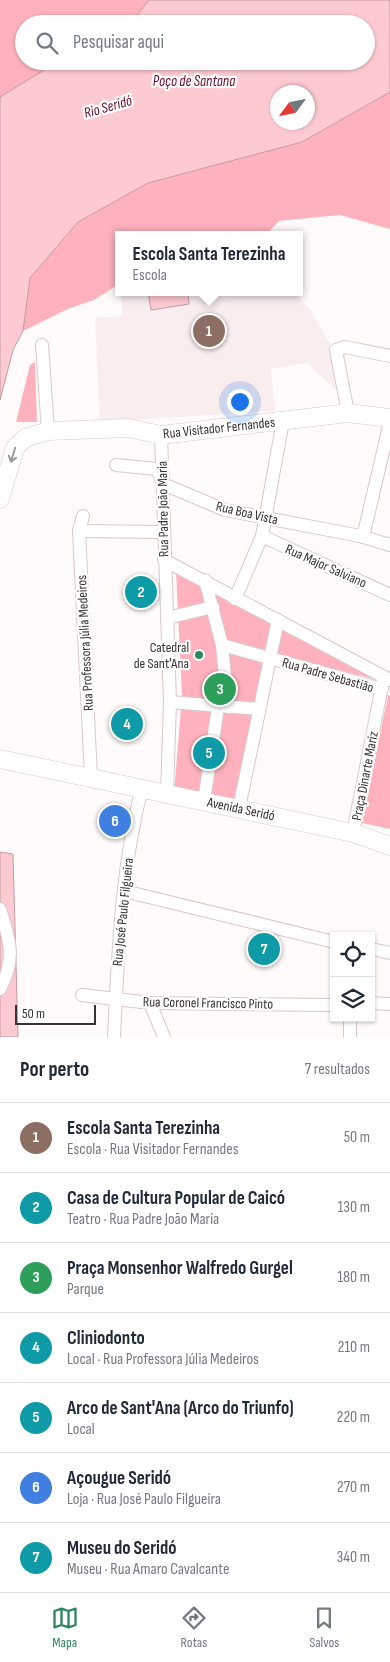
<!DOCTYPE html>
<html lang="pt">
<head>
<meta charset="utf-8">
<style>
  :root { --surface:#fff; --page:#f6f6f7; --text:#1f2937; --muted:#747a83; --line:#e0e1e3; --accent:#2c875d }
  body { margin:0; font-family:"Sofia Sans Condensed",sans-serif; background:var(--page); color:var(--text) }
  .controls { position:absolute; right:15px; bottom:15px; display:grid; overflow:hidden; border-radius:0px; box-shadow:0 1px 4px #0004 }
  .controls button { width:45px; height:45px; display:grid; place-items:center; padding:0; border:0; border-bottom:1px solid var(--line); background:var(--surface); color:var(--text); font:25px sans-serif }
  .compass { position:absolute; left:270px; top:85px; width:45px; height:45px; border-radius:50%; background:var(--surface); box-shadow:0 1px 4px #0004; rotate:237deg }
  .scale { position:absolute; left:15px; bottom:12px; width:81px; box-sizing:border-box; padding-left:5px; border:2px solid #393233; border-top:0; font-size:14px; line-height:18px; white-space:nowrap; color:#393233; -webkit-text-stroke:4px #fff; paint-order:stroke }
  .you { position:absolute; left:239px; top:401px; width:18px; height:18px; margin:-12px; border:4px solid #fff; border-radius:50%; background:#1a73e8; box-shadow:0 0 0 8px #1a73e833 }
  .badge { display:grid; place-items:center; width:32px; height:32px; border-radius:50%; background:var(--accent); color:#fff; font-size:16px; font-weight:700 }
  .pin { position:absolute; translate:-50% -50%; border:2px solid #fff; box-shadow:0 1px 5px #0006 }
  .popup { position:absolute; left:115px; top:231px; width:188px; height:65px; box-sizing:border-box; display:grid; place-content:center; border-radius:0px; background:var(--surface); filter:drop-shadow(0 1px 4px #0005); font-size:16px; white-space:nowrap; color:var(--muted) }
  .popup b { font-size:19px; color:var(--text) }
  .popup::after { content:''; position:absolute; left:50%; top:100%; margin-left:-10px; border:10px solid transparent; border-top-color:var(--surface) }
  .list { margin:0; padding:0; list-style:none }
  h2 { display:flex; justify-content:space-between; align-items:center; height:65px; margin:0; padding:0 20px; font-size:21px }
  h2 small { font-size:16px; font-weight:400; color:var(--muted) }
  .list li { display:grid; grid-template-columns:32px 1fr auto; gap:15px; align-items:center; box-sizing:border-box; height:70px; padding:0 20px; border-top:1px solid var(--line) }
  .list b { display:block; font-size:19px; white-space:nowrap }
  .list p { margin:0; font-size:16px; white-space:nowrap; color:var(--muted) }
  .list em { font-size:16px; font-style:normal; color:var(--muted) }
  .icon { flex:none; width:28px; height:28px; fill:none; stroke:currentColor; stroke-width:2; stroke-linecap:round; stroke-linejoin:round }
  .map { position:relative; flex:none; width:390px; height:1037px; overflow:hidden }
  .search { position:absolute; background:var(--surface); box-shadow:0 1px 4px #0004; left:15px; right:15px; top:15px; height:55px; display:flex; align-items:center; gap:12px; box-sizing:border-box; padding:0 18px; border-radius:28px; color:var(--muted); font-size:19px }
  .sheet { height:555px; background:var(--surface) }
  nav { display:flex; justify-content:space-around; align-items:center; box-sizing:border-box; height:70px; border-top:1px solid var(--line); background:var(--surface); font-size:14px; color:var(--muted) }
  nav a { display:grid; justify-items:center; gap:2px }
  nav .on { color:var(--accent) }
  .map>svg:first-child { display:block }
</style>
</head>
<body>
<div class="map">
<svg width="390" height="1037" viewBox="0 0 390 1037">
  <rect width="100%" height="100%" fill="#fffbfb"/>
  <path fill="#f9edee" d="M 120,292 L 294,292 L 310,309 L 330,344 L 337,391 L 307,363 L 271,369 L 275,411 L 100,422 L 95,318 L 123,316 Z"/>
  <g fill="#ffb2bd">
    <path d="M 0,0 L 149,0 L 130,24 L 24,24 L 24,61 L 59,61 L 0,97 Z"/>
    <path d="M 390,92 L 390,229 L 340,215 L 279,221 L 266,235 L 119,235 L 119,284 L 94,300 L 70,308 L 23,331 L 30,278 L 78,222 L 148,183 L 302,142 Z"/>
    <path d="M 35,362 L 37,422 L 16,422 L 30,365 Z"/>
    <path d="M 176,571 L 390,683 L 264,651 L 252,723 L 233,804 L 174,793 L 182,696 Z"/>
    <path d="M 388,695 L 390,695 L 390,829 L 362,823 Z"/>
  </g>
  <g fill="#fecad1" stroke="#c39ca2" fill-rule="evenodd">
    <path d="M 149,0 L 390,0 L 390,92 L 302,142 L 148,183 L 78,222 L 30,278 L 23,331 L 13,350 L 0,400 L 0,97 L 59,61 L 366,61 L 366,24 L 130,24 ZM 278,92 L 308,92 L 308,122 L 278,122 Z"/>
    <path d="M 148,292 L 188,292 L 189,304 L 151,310 Z"/>
    <path d="M 0,852 L 13,854 L 18,1037 L 0,1037 Z"/>
  </g>
  <g fill="none" stroke-linecap="round" stroke-linejoin="round">
    <g stroke="#dac7ca" stroke-width="14">
      <g id="street">
        <path d="M 42,345 L 48,431"/>
        <path d="M 348,413 L 336,350 L 345,347 L 390,356"/>
        <path d="M 161,435 L 170,702 L 167,793"/>
        <path d="M 116,465 L 157,469 L 163,484 L 225,510 L 360,536 L 390,545"/>
        <path d="M 83,516 L 79,531 L 91,777"/>
        <path d="M 79,531 L 162,532"/>
        <path d="M 262,536 L 390,595"/>
        <path d="M 363,537 L 390,422"/>
        <path d="M 164,560 L 390,680"/>
        <path d="M 205,580 L 222,645 L 228,707"/>
        <path d="M 235,599 L 262,536 L 283,421"/>
        <path d="M 167,618 L 213,607"/>
        <path d="M 222,645 L 382,689"/>
        <path d="M 170,702 L 259,709"/>
        <path d="M 204,801 L 218,707"/>
        <path d="M 239,808 L 278,620"/>
        <path d="M 353,833 L 383,681"/>
        <path d="M 124,891 L 334,942"/>
        <path d="M 0,909 C 10,940 16,959 0,989"/>
        <path d="M 371,949 L 390,953"/>
        <path d="M 82,995 L 150,1003 L 334,1005"/>
        <path d="M 150,1003 L 164,1037"/>
        <path d="M 371,1003 L 390,1004"/>
        <path d="M 350,1018 L 350,1037"/>
        <path d="M 114,1037 C 118,954 121,869 142,788"/>
      </g>
    </g>
    <g stroke="#dac7ca" stroke-width="19">
      <g id="secondary">
        <path d="M 0,499 L 15,448 L 25,438 L 48,431 L 129,428 L 161,435 L 348,413 L 390,418"/>
        <path d="M 0,759 L 353,833 L 390,846"/>
      </g>
    </g>
    <use href="#street" stroke="#fff" stroke-width="12"/>
    <use href="#secondary" stroke="#fff" stroke-width="18"/>
  </g>
  <defs><path id="oneway-shaft" d="M-6 0H5M1.5-3L5.5 0L1.5 3" fill="none" stroke-width="1.6" stroke-linecap="round" stroke-linejoin="round" transform="scale(1.25)"/></defs>
  <use stroke="#9c9899" href="#oneway-shaft" transform="translate(13 455) rotate(107)"/>
  <circle fill="#2c875d" stroke="#fff" stroke-width="2" cx="199" cy="655" r="5"/>
  <g text-anchor="middle" dominant-baseline="central" stroke-width="4.5" stroke-linejoin="round" paint-order="stroke">
    <g font-size="14" fill="#393233" stroke="#fff">
      <text transform="translate(219 428) rotate(-6)">Rua Visitador Fernandes</text>
      <text transform="translate(163 509) rotate(-91)">Rua Padre João Maria</text>
      <text transform="translate(247 513) rotate(13)">Rua Boa Vista</text>
      <text transform="translate(326 566) rotate(24)">Rua Major Salviano</text>
      <text transform="translate(85 643) rotate(-93)">Rua Professora Júlia Medeiros</text>
      <text transform="translate(328 675) rotate(16)">Rua Padre Sebastião</text>
      <text transform="translate(365 776) rotate(-79)">Praça Dinarte Mariz</text>
      <text transform="translate(241 809) rotate(12)">Avenida Seridó</text>
      <text transform="translate(123 912) rotate(-84)">Rua José Paulo Filgueira</text>
      <text transform="translate(208 1003) rotate(1)">Rua Coronel Francisco Pinto</text>
    </g>
    <g font-size="14" fill="#393233" stroke="#fff" text-anchor="end">
      <text x="189" y="647">Catedral<tspan x="189" dy="16">de Sant'Ana</tspan></text>
    </g>
    <g font-size="15" font-style="italic" fill="#6b0b2a" stroke="#fff">
      <text x="194" y="81">Poço de Santana</text>
      <text transform="translate(108 107) rotate(-16)">Rio Seridó</text>
    </g>
  </g>
</svg>
<div class="controls">
<button><svg class="icon" aria-label="locate" viewBox="0 0 24 24"><circle cx="12" cy="12" r="6"/><path d="M12 2v4M12 18v4M2 12h4M18 12h4"/></svg></button>
<button><svg class="icon" aria-label="layers" viewBox="0 0 24 24"><path d="M12 4l9 5-9 5-9-5zM3 14l9 5 9-5"/></svg></button>
</div>
<svg class="compass" viewBox="-18 -18 36 36"><path d="M0-13l5 13h-10z" fill="#e53935"/><path d="M0 13l5-13h-10z" fill="#747a83"/></svg>
<div class="scale">50 m</div>
<div class="you"></div>
<div class="pin badge" style="left:209px;top:331px;background:#8d6e63">1</div>
<div class="popup"><b>Escola Santa Terezinha</b>Escola</div>
<div class="pin badge" style="left:141px;top:592px;background:#0f9aa8">2</div>
<div class="pin badge" style="left:220px;top:689px;background:#2e9e5b">3</div>
<div class="pin badge" style="left:127px;top:724px;background:#0f9aa8">4</div>
<div class="pin badge" style="left:209px;top:753px;background:#0f9aa8">5</div>
<div class="pin badge" style="left:115px;top:821px;background:#3f7fe0">6</div>
<div class="pin badge" style="left:264px;top:949px;background:#0f9aa8">7</div>
<div class="search"><svg class="icon" aria-label="search" viewBox="0 0 24 24"><circle cx="10" cy="10" r="6"/><path d="M15 15l6 6"/></svg>Pesquisar aqui</div>
</div>
<section class="sheet">
<h2>Por perto<small>7 resultados</small></h2>
<ul class="list">
<li><span class="badge" style="background:#8d6e63">1</span><div><b>Escola Santa Terezinha</b><p>Escola · Rua Visitador Fernandes</p></div><em>50 m</em></li>
<li><span class="badge" style="background:#0f9aa8">2</span><div><b>Casa de Cultura Popular de Caicó</b><p>Teatro · Rua Padre João Maria</p></div><em>130 m</em></li>
<li><span class="badge" style="background:#2e9e5b">3</span><div><b>Praça Monsenhor Walfredo Gurgel</b><p>Parque</p></div><em>180 m</em></li>
<li><span class="badge" style="background:#0f9aa8">4</span><div><b>Cliniodonto</b><p>Local · Rua Professora Júlia Medeiros</p></div><em>210 m</em></li>
<li><span class="badge" style="background:#0f9aa8">5</span><div><b>Arco de Sant'Ana (Arco do Triunfo)</b><p>Local</p></div><em>220 m</em></li>
<li><span class="badge" style="background:#3f7fe0">6</span><div><b>Açougue Seridó</b><p>Loja · Rua José Paulo Filgueira</p></div><em>270 m</em></li>
<li><span class="badge" style="background:#0f9aa8">7</span><div><b>Museu do Seridó</b><p>Museu · Rua Amaro Cavalcante</p></div><em>340 m</em></li>
</ul>
</section>
<nav>
<a class="on"><svg class="icon" aria-label="map" viewBox="0 0 24 24"><path d="M3 6l6-2 6 2 6-2v14l-6 2-6-2-6 2zM9 4v14M15 6v14"/></svg>Mapa</a>
<a><svg class="icon" aria-label="directions" viewBox="0 0 24 24"><path d="M12 3l9 9-9 9-9-9zM9 14v-3h6M13 9l2 2-2 2"/></svg>Rotas</a>
<a><svg class="icon" aria-label="saved" viewBox="0 0 24 24"><path d="M7 4h10v16l-5-4-5 4z"/></svg>Salvos</a>
</nav>
</body>
</html>
